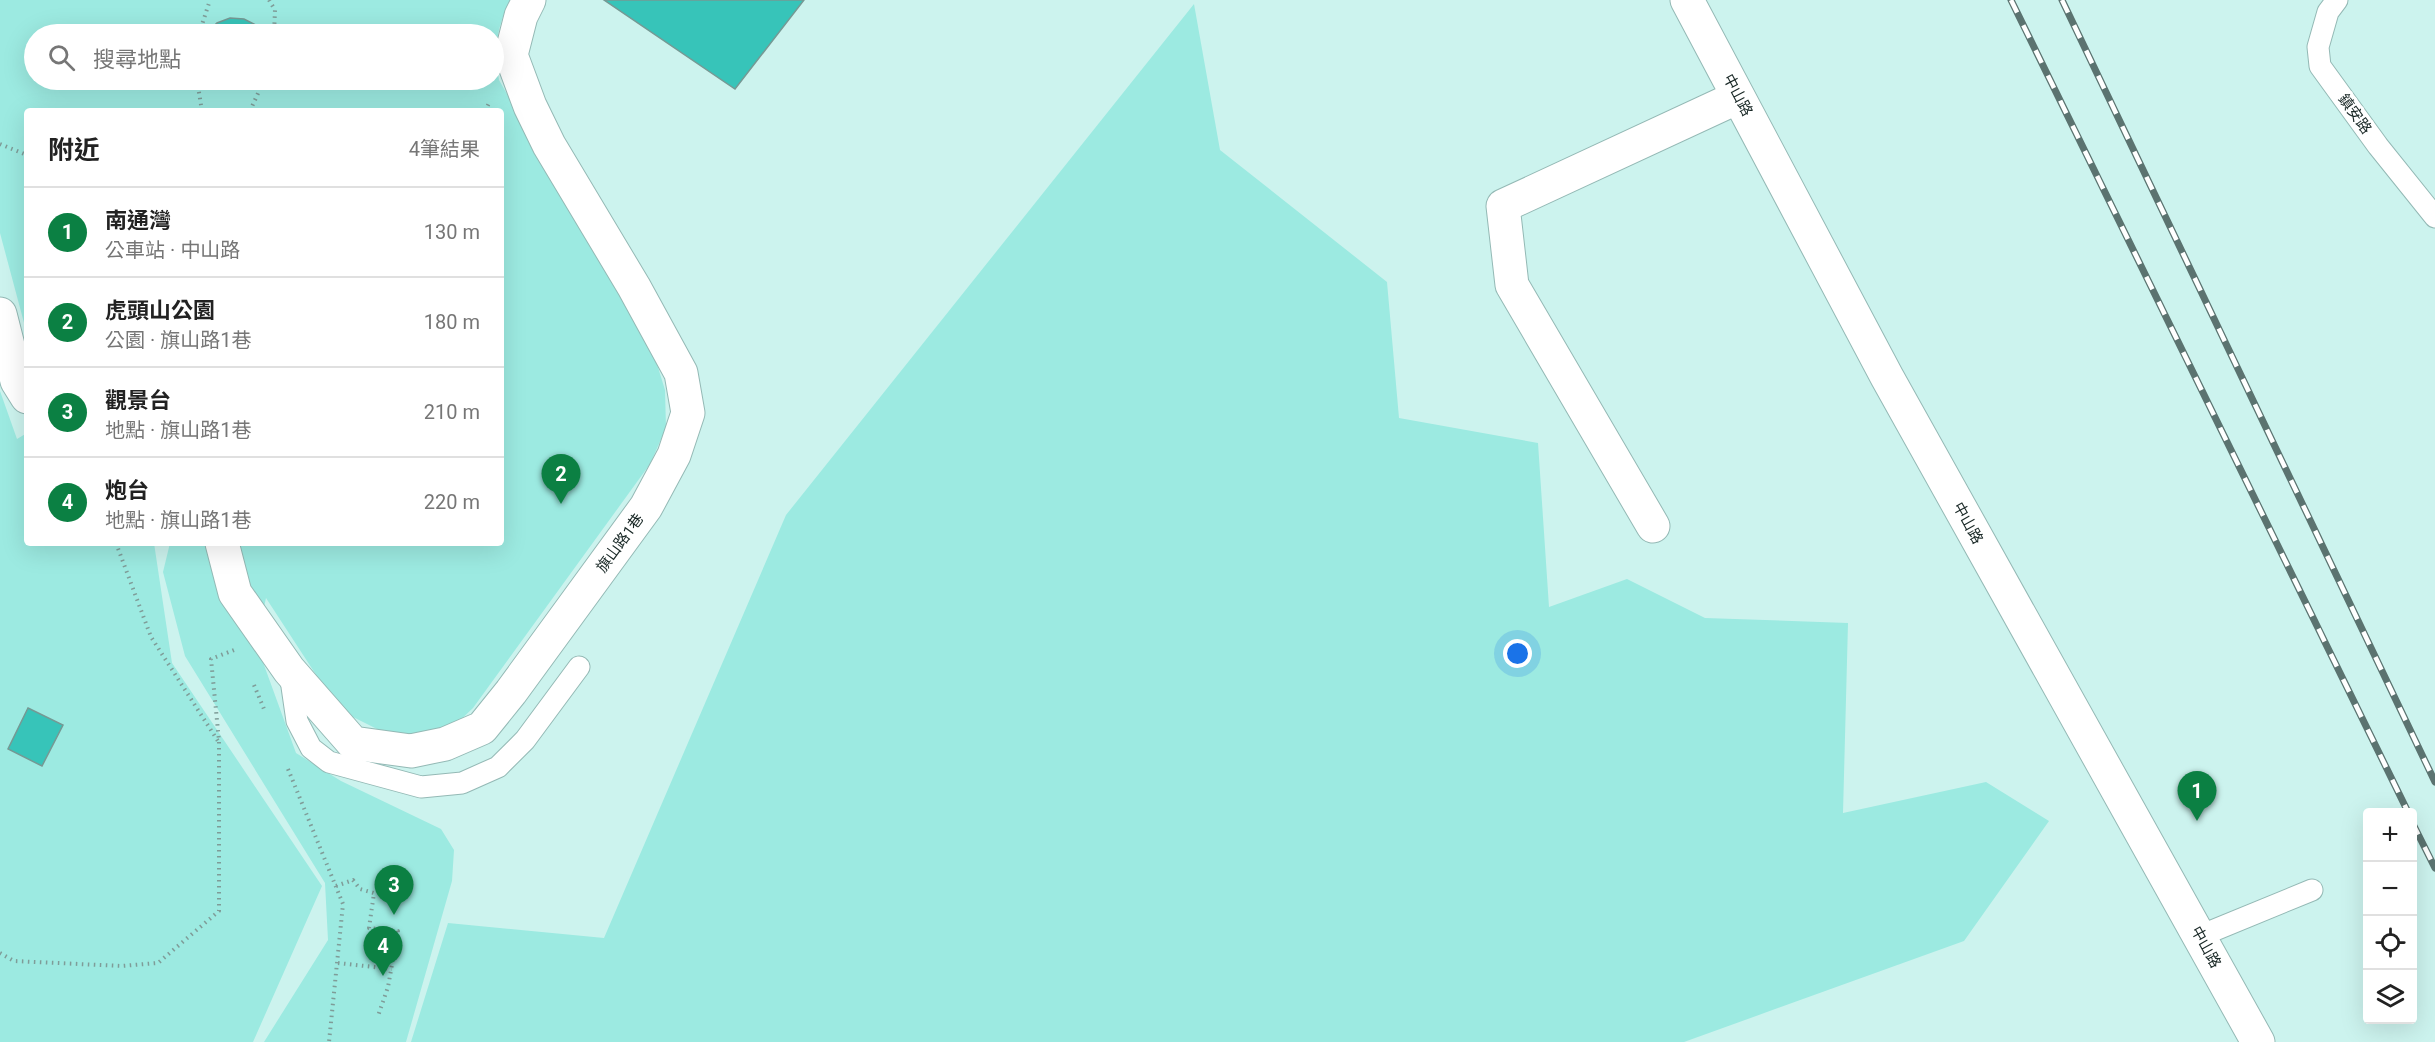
<!DOCTYPE html>
<html lang="zh-TW">
<head>
<meta charset="utf-8">
<style>
  :root { --surface:#fff; --page:#f2f2f2; --text:#222; --muted:#767676; --line:#e0e0e0; --accent:#0b8043 }
  body { margin:0; font-family:Roboto,"Noto Sans TC",sans-serif; background:var(--page); color:var(--text) }
  .controls { position:absolute; right:18px; bottom:18px; display:grid; overflow:hidden; border-radius:6px; box-shadow:0 6px 24px #0002 }
  .controls button { width:54px; height:54px; display:grid; place-items:center; padding:0; border:0; border-bottom:2px solid var(--line); background:var(--surface); color:var(--text); font:30px sans-serif }
  .you { position:absolute; left:1518px; top:654px; width:21px; height:21px; margin:-15px; border:4px solid #fff; border-radius:50%; background:#1a73e8; box-shadow:0 0 0 9px #1a73e833 }
  .badge { display:grid; place-items:center; width:39px; height:39px; border-radius:50%; background:var(--accent); color:#fff; font-size:20px; font-weight:700 }
  .pin { position:absolute; translate:-50% -50px; filter:drop-shadow(0 2px 3px #0008) }
  .pin::after { content:''; position:absolute; top:32px; width:21px; height:18px; background:inherit; clip-path:polygon(0 0,100% 0,50% 100%) }
  .list { margin:0; padding:0; list-style:none }
  h2 { display:flex; justify-content:space-between; align-items:center; height:78px; margin:0; padding:0 24px; font-size:26px }
  h2 small { font-size:20px; font-weight:400; color:var(--muted) }
  .list li { display:grid; grid-template-columns:39px 1fr auto; gap:18px; align-items:center; box-sizing:border-box; height:90px; padding:0 24px; border-top:2px solid var(--line) }
  .list b { display:block; font-size:22px; white-space:nowrap }
  .list p { margin:0; font-size:20px; white-space:nowrap; color:var(--muted) }
  .list em { font-size:20px; font-style:normal; color:var(--muted) }
  .icon { flex:none; width:33px; height:33px; fill:none; stroke:currentColor; stroke-width:2; stroke-linecap:round; stroke-linejoin:round }
  .map { position:relative; flex:none; width:2435px; height:1042px; overflow:hidden }
  .search { position:absolute; background:var(--surface); box-shadow:0 6px 24px #0002; left:24px; top:24px; width:480px; height:66px; display:flex; align-items:center; gap:15px; box-sizing:border-box; padding:0 21px; border-radius:33px; color:var(--muted); font-size:22px }
  .panel { position:absolute; background:var(--surface); box-shadow:0 6px 24px #0002; left:24px; top:108px; width:480px; height:438px; border-radius:6px }
  .map>svg:first-child { display:block }
</style>
</head>
<body>
<div class="map">
<svg width="2435" height="1042" viewBox="0 0 2435 1042">
  <rect width="100%" height="100%" fill="#ccf3ee"/>
  <g fill="#9ceae1" fill-rule="evenodd">
    <path d="M 0,0 L 510,0 C 496,30 494,47 499,80 L 652,348 L 665,390 L 666,428 L 650,464 L 473,708 L 452,728 L 409,735 L 383,732 L 339,710 L 266,598 L 256,643 L 296,753 L 341,781 L 441,829 L 454,850 L 452,881 L 406,1042 L 264,1042 L 328,940 L 325,883 L 185,656 L 163,572 L 170,543 L 501,543 L 501,111 L 27,111 L 27,334 L 0,233 ZM 34,34 L 494,34 L 494,80 L 34,80 Z"/>
    <path d="M 1194,4 L 1220,150 L 1387,282 L 1399,418 L 1538,443 L 1549,607 L 1627,579 L 1705,618 L 1848,623 L 1843,813 L 1986,782 L 2049,821 L 1964,941 L 1684,1042 L 411,1042 L 448,923 L 604,938 L 786,515 Z"/>
    <path d="M 0,391 L 17,439 L 27,433 L 27,543 L 154,543 L 172,663 L 322,886 L 253,1042 L 0,1042 Z"/>
  </g>
  <g fill="#37c4b9" stroke="#759994" stroke-width="1.5">
    <path d="M 604,0 L 804,0 L 735,89 Z"/>
    <path d="M 230,18 L 244,19 L 256,25 L 262,34 L 206,34 L 217,23 Z"/>
    <path d="M 28,708 L 63,725 L 42,766 L 8,749 Z"/>
  </g>
  <g fill="none" stroke-linecap="round" stroke-linejoin="round">
    <g stroke="#94b9b5" stroke-width="23">
      <g id="lane">
        <path d="M 2337,0 L 2328,12 L 2318,47 L 2320,66 L 2378,146 L 2435,217"/>
        <path d="M 290,673 L 297,721 L 311,748 L 329,762 L 421,787 L 462,783 L 498,767 L 525,740 L 579,667"/>
        <path d="M 2200,936 L 2312,890"/>
      </g>
    </g>
    <g stroke="#94b9b5" stroke-width="35">
      <g id="street">
        <path d="M 0,314 L 17,381 L 27,397"/>
        <path d="M 1653,526 L 1512,285 L 1503,206 L 1738,97"/>
        <path d="M 222,543 L 235,593 L 289,670 L 353,743 L 411,751 L 445,744 L 482,728 L 511,692 L 646,507 L 674,455 L 688,413 L 681,373 L 634,287 L 549,145 L 530,106 L 511,55 L 521,16 L 529,0"/>
      </g>
    </g>
    <g stroke="#94b9b5" stroke-width="35">
      <path id="secondary" d="M 1687,0 L 1887,377 L 2258,1042"/>
    </g>
    <g stroke="#7f9c98" stroke-width="4" stroke-dasharray="1.5 4.5" stroke-linecap="butt">
      <path d="M 269,0 L 275,10 L 274,34"/>
      <path d="M 199,34 L 210,0"/>
      <path d="M 197,80 L 202,111"/>
      <path d="M 250,111 L 264,80"/>
      <path d="M 485,111 L 490,101"/>
      <path d="M 0,144 L 27,155"/>
      <path d="M 116,543 L 151,637 L 218,741"/>
      <path d="M 254,685 L 264,709"/>
      <path d="M 288,769 L 343,904 L 329,1042"/>
      <path d="M 336,886 L 353,880 L 360,889 L 374,893 L 369,928 L 398,931 L 388,987 L 378,1016"/>
      <path d="M 0,953 L 14,961 L 122,966 L 158,963 L 219,911 L 219,741 L 211,659 L 234,650"/>
      <path d="M 338,963 L 392,969"/>
    </g>
    <use href="#lane" stroke="#fff" stroke-width="21"/>
    <use href="#street" stroke="#fff" stroke-width="33"/>
    <use href="#secondary" stroke="#fff" stroke-width="33"/>
    <g stroke="#5b7370" stroke-width="7">
      <g id="rail">
        <path d="M 2011,0 L 2408,812"/>
        <path d="M 2062,0 L 2435,782"/>
        <path d="M 2412,822 L 2435,868"/>
      </g>
    </g>
    <use href="#rail" stroke="#fff" stroke-width="4.5" stroke-dasharray="14" stroke-linecap="butt"/>
  </g>
  <g text-anchor="middle" dominant-baseline="central" stroke-width="6" stroke-linejoin="round" paint-order="stroke">
    <g font-size="15" fill="#182725" stroke="#fff">
      <text transform="translate(1738 95) rotate(62)">中山路</text>
      <text transform="translate(2355 114) rotate(54)">鎮安路</text>
      <text transform="translate(1968 523) rotate(61)">中山路</text>
      <text transform="translate(620 543) rotate(-54)">旗山路1巷</text>
      <text transform="translate(2206 947) rotate(61)">中山路</text>
    </g>
  </g>
</svg>
<div class="controls">
<button>+</button>
<button>−</button>
<button><svg class="icon" aria-label="locate" viewBox="0 0 24 24"><circle cx="12" cy="12" r="6"/><path d="M12 2v4M12 18v4M2 12h4M18 12h4"/></svg></button>
<button><svg class="icon" aria-label="layers" viewBox="0 0 24 24"><path d="M12 4l9 5-9 5-9-5zM3 14l9 5 9-5"/></svg></button>
</div>
<div class="you"></div>
<div class="pin badge" style="left:2197px;top:821px">1</div>
<div class="pin badge" style="left:561px;top:504px">2</div>
<div class="pin badge" style="left:394px;top:915px">3</div>
<div class="pin badge" style="left:383px;top:976px">4</div>
<div class="search"><svg class="icon" aria-label="search" viewBox="0 0 24 24"><circle cx="10" cy="10" r="6"/><path d="M15 15l6 6"/></svg>搜尋地點</div>
<section class="panel">
<h2>附近<small>4筆結果</small></h2>
<ul class="list">
<li><span class="badge">1</span><div><b>南通灣</b><p>公車站 · 中山路</p></div><em>130 m</em></li>
<li><span class="badge">2</span><div><b>虎頭山公園</b><p>公園 · 旗山路1巷</p></div><em>180 m</em></li>
<li><span class="badge">3</span><div><b>觀景台</b><p>地點 · 旗山路1巷</p></div><em>210 m</em></li>
<li><span class="badge">4</span><div><b>炮台</b><p>地點 · 旗山路1巷</p></div><em>220 m</em></li>
</ul>
</section>
</div>
</body>
</html>
